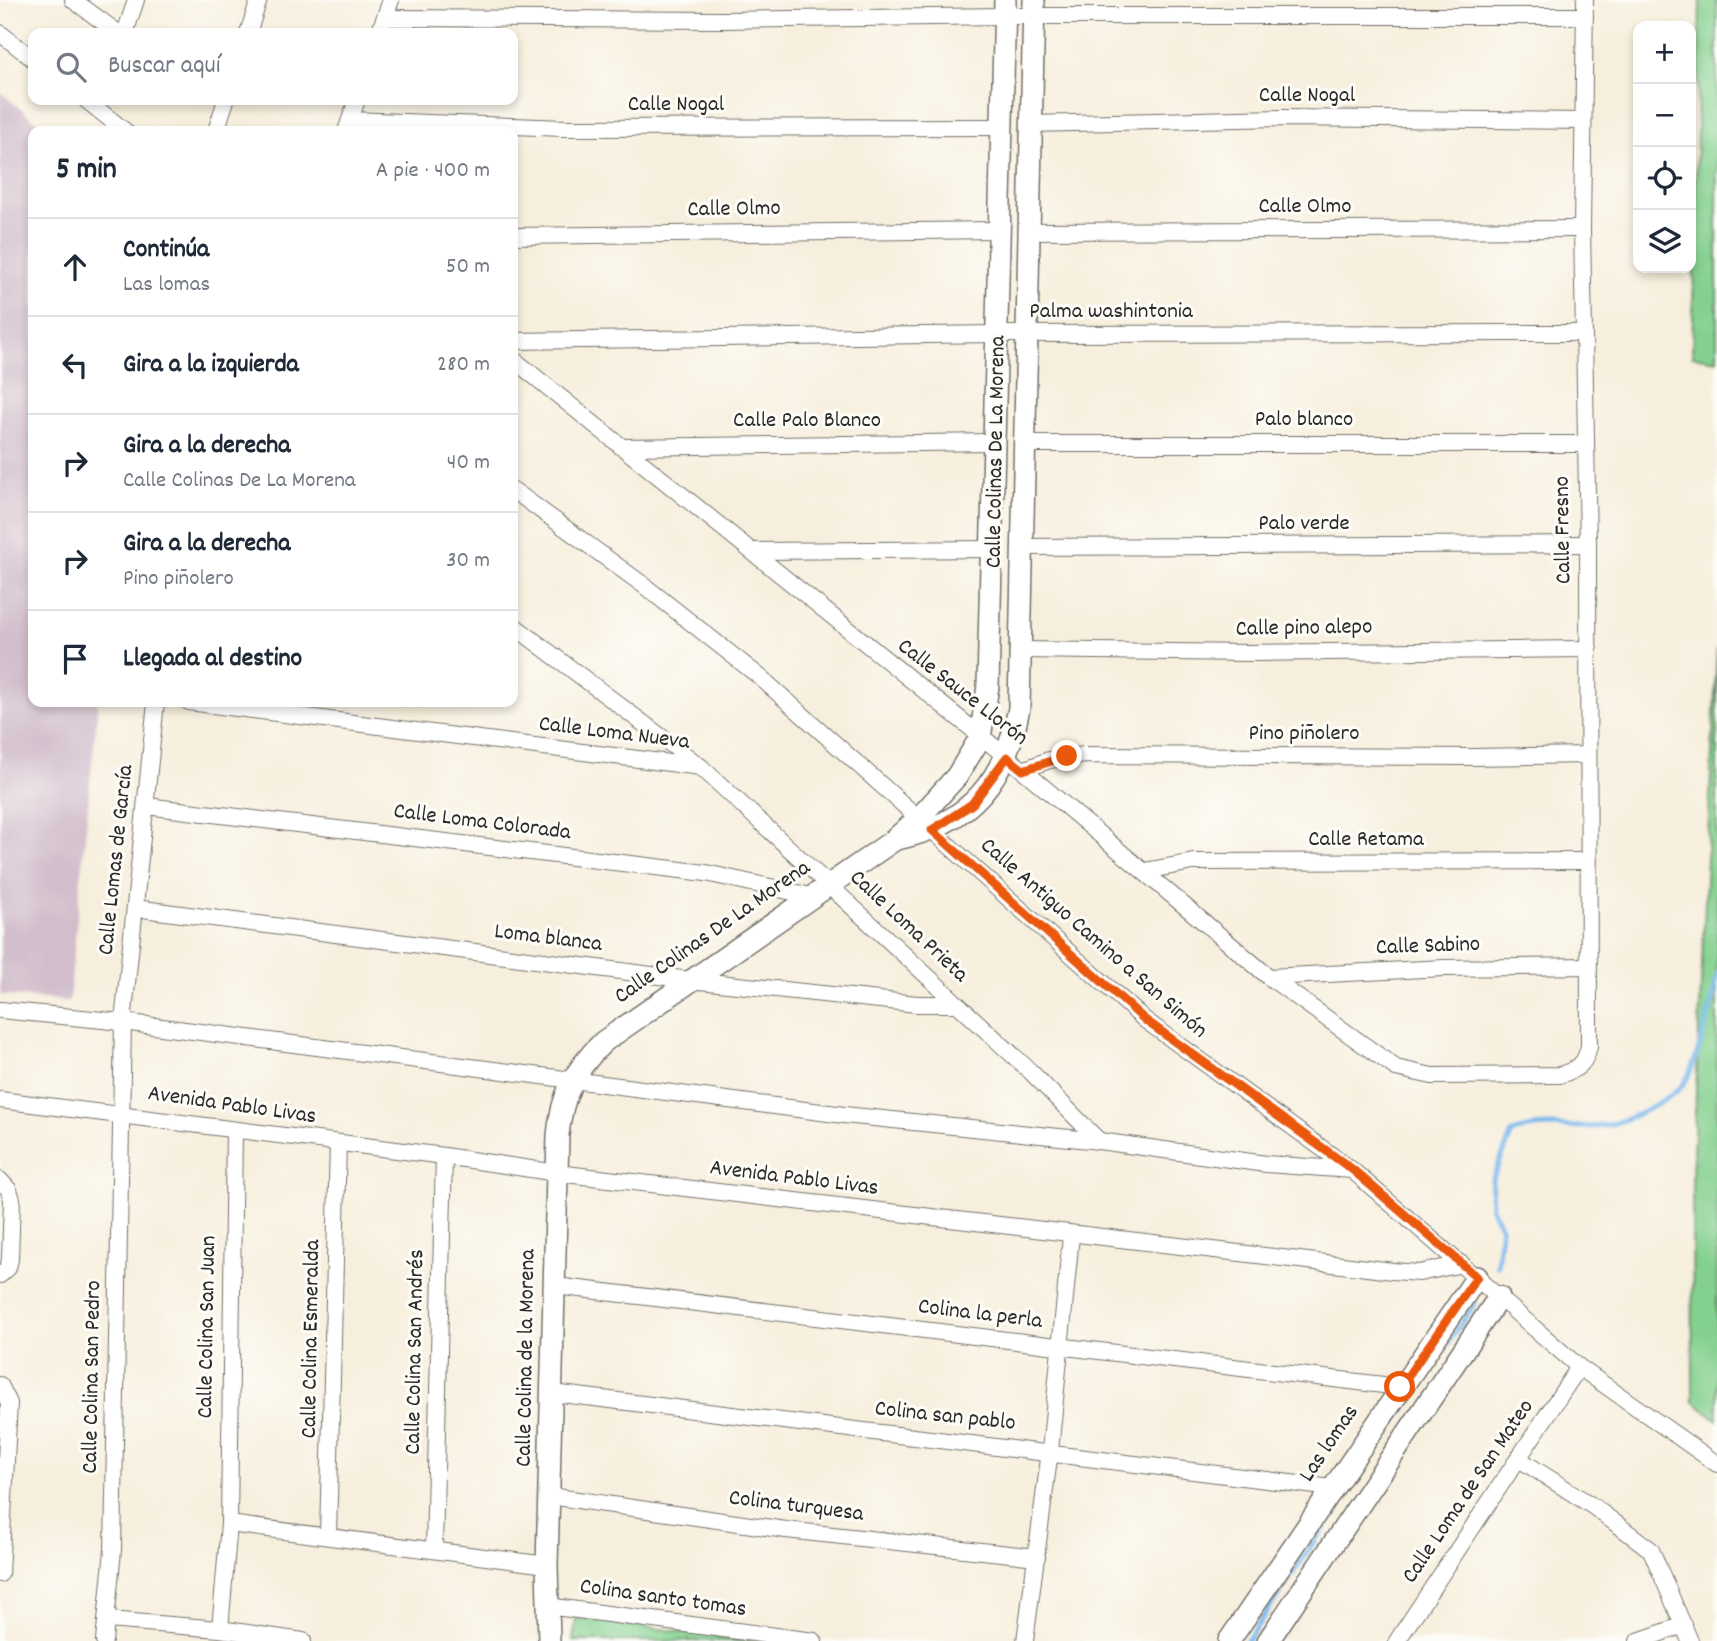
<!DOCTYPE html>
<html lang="es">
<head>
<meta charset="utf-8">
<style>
  :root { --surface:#fff; --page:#f6f6f7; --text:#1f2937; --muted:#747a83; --line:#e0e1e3 }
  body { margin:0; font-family:Dekko,sans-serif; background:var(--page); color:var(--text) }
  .controls { position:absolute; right:21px; top:21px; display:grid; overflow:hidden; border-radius:14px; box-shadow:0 4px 10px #0003 }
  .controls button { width:63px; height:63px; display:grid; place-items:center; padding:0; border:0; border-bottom:2px solid var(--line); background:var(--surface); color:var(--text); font:35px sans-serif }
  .stop { position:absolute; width:21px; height:21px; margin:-16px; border:5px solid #ea580c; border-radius:50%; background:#fff }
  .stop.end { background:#ea580c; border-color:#fff; box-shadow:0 2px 7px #0008 }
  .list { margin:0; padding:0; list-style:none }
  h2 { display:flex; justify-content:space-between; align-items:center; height:91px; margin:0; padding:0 28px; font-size:30px }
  h2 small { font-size:23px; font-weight:400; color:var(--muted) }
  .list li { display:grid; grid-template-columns:46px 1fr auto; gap:21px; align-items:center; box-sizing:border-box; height:98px; padding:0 28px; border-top:2px solid var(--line) }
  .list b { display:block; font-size:26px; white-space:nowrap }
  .list p { margin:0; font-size:23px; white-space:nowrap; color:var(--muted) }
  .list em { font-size:23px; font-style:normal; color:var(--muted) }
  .icon { flex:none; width:38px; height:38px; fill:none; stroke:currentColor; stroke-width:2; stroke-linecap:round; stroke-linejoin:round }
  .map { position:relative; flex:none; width:1717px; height:1641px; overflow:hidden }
  .search { position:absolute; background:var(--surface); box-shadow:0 4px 10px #0003; left:28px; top:28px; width:490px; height:77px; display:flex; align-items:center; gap:18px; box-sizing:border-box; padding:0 24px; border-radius:14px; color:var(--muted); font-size:26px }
  .panel { position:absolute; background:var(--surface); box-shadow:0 4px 10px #0003; left:28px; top:126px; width:490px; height:581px; border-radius:14px }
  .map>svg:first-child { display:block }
</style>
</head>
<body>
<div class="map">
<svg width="1717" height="1641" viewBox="0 0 1717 1641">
  <rect width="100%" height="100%" fill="#fdfcf7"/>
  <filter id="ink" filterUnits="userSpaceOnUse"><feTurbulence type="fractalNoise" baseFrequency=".0143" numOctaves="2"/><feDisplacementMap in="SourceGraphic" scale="14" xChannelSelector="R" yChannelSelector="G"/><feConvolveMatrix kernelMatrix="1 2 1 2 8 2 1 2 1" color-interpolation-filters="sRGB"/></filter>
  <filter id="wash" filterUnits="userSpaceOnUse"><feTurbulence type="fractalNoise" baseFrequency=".00686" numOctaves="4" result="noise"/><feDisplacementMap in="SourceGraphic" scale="28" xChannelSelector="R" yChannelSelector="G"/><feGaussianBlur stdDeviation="1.57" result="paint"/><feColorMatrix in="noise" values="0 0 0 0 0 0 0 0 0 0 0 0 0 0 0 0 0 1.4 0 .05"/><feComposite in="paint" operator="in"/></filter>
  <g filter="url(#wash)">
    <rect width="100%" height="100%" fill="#f7efdd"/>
    <path fill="#d1bdcc" d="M 0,92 L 48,131 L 33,131 L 33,702 L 98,702 L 69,1001 L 0,995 Z"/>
    <g fill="#84d08f" stroke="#587e5d" stroke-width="2">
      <path d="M 1700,0 L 1717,0 L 1717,360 L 1692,356 Z"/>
      <path d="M 1717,648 L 1717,1420 L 1693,1401 L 1692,1176 Z"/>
      <path d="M 576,1618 L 754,1641 L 573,1641 Z"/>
    </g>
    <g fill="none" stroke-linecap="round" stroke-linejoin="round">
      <g stroke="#7ab9ed" stroke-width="5">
        <path d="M 1497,1266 L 1501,1227 L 1491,1207 L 1492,1180 L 1512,1133 C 1544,1120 1568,1130 1601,1126 C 1622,1124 1668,1101 1682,1086 C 1696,1070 1714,996 1717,974"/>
        <path d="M 1247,1641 L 1475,1303"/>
      </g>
    </g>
  </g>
  <g filter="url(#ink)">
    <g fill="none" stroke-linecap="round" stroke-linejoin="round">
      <g stroke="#727069" stroke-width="18">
        <g id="street">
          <path d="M 73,0 L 118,33"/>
          <path d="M 385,18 L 722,20 L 1005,16 L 1585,16"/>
          <path d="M 0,33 L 33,59"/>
          <path d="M 125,33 L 136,0"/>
          <path d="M 248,33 L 259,0"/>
          <path d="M 379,33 L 391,0"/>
          <path d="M 86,100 L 125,131"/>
          <path d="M 350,120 L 564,128 L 1001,127"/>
          <path d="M 1031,124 L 1280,118 L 1583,121"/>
          <path d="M 216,131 L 226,100"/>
          <path d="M 346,131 L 357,100"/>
          <path d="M 1027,231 L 1582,229"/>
          <path d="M 513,236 L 998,230"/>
          <path d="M 513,341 L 996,334 L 1584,333"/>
          <path d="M 513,359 L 1023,770 L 1269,977 L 1396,1068 L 1432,1076 L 1560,1075 C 1578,1069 1585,1065 1589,1046 L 1588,544 L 1582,229 L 1585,0"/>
          <path d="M 1023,444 L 1586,444"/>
          <path d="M 621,447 L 993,442"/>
          <path d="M 513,490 L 642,584 L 760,677 L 1145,1020 L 1352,1170 L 1579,1367 L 1717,1464"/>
          <path d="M 1021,547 L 1588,544"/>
          <path d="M 752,551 L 990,549"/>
          <path d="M 513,625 L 701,767 L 1030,1071 L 1099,1141"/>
          <path d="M 1020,650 L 1248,653 L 1589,649"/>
          <path d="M 189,702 L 701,767"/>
          <path d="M 1023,770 L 1049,760 L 1085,755 L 1472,757 L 1588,755"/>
          <path d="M 146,806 L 706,873 L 811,896"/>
          <path d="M 1145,871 L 1193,862 L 1588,861"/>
          <path d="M 135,908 L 690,980 L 917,1004 L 957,1004"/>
          <path d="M 1269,977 L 1444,968 L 1588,966"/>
          <path d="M 0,1010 L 123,1022 L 844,1115 L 1099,1141 L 1266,1164 L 1352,1170"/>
          <path d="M 0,1100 L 444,1156 L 557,1173 L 1393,1271 L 1419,1273 L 1462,1264"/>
          <path d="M 0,1180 L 9,1190 L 12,1199 L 10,1259 L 8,1268 L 0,1275"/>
          <path d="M 555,1286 L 1400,1387"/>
          <path d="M 0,1385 L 9,1403 L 0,1574"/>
          <path d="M 553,1393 C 812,1426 1072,1454 1332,1488"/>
          <path d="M 1519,1459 L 1594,1507 L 1651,1550 L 1690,1641"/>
          <path d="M 550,1496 L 786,1530 L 1037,1557"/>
          <path d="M 229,1524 L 547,1565"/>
          <path d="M 328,1536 L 338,1143"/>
          <path d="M 434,1549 L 444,1156"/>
          <path d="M 547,1606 L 814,1641"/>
          <path d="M 108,1620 L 220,1629 L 303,1641"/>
          <path d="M 220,1629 L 229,1524 L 234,1131"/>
          <path d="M 104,1641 L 113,1550 L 123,1022 L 156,702"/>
          <path d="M 1025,1641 L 1050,1451 L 1071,1236"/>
          <path d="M 1397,1641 L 1579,1367"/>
          <path d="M 1638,1641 L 1684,1625"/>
        </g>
      </g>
      <g stroke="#727069" stroke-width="24">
        <g id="secondary">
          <path d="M 897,839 C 970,824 1006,779 1019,708 L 1034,0"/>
          <path d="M 549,1641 L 547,1565 L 558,1135 C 562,1094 574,1071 603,1042 L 894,840 L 919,818 L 957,776 L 980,738 L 988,686 L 1005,0"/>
          <path d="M 1229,1641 L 1477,1277"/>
          <path d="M 1268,1641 L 1499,1297"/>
        </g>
      </g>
      <use href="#street" stroke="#fff" stroke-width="16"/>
      <use href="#secondary" stroke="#fff" stroke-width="21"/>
    </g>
  </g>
  <g fill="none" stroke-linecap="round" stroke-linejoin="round" filter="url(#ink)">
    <path stroke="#ea580c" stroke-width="9" d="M 1067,756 L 1023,770 L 1007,757 L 972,804 L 932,830 L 1145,1020 L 1353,1170 L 1477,1277 L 1400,1387"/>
  </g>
  <g text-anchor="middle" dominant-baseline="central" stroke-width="6" stroke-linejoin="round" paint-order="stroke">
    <g font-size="23" fill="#2b2b2b" stroke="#fdfcf7">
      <text x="1307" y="96">Calle Nogal</text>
      <text x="676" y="105">Calle Nogal</text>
      <text x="1305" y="207">Calle Olmo</text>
      <text transform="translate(734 210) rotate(-1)">Calle Olmo</text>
      <text x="1111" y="312">Palma washintonia</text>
      <text x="1304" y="420">Palo blanco</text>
      <text x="807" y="421">Calle Palo Blanco</text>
      <text transform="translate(997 452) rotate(-89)">Calle Colinas De La Morena</text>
      <text x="1304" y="524">Palo verde</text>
      <text transform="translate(1564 530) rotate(-91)">Calle Fresno</text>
      <text transform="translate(1304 629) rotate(-1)">Calle pino alepo</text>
      <text transform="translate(962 693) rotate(38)">Calle Sauce Llorón</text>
      <text transform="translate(614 734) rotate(7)">Calle Loma Nueva</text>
      <text x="1304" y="734">Pino piñolero</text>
      <text transform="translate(482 823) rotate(7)">Calle Loma Colorada</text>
      <text x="1366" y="840">Calle Retama</text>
      <text transform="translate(117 860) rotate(-84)">Calle Lomas de García</text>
      <text transform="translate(908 927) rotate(43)">Calle Loma Prieta</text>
      <text transform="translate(713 933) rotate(-35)">Calle Colinas De La Morena</text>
      <text transform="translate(548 939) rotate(7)">Loma blanca</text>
      <text transform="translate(1093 939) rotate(41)">Calle Antiguo Camino a San Simón</text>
      <text transform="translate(1428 947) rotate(-2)">Calle Sabino</text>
      <text transform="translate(232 1106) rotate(8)">Avenida Pablo Livas</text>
      <text transform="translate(794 1179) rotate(7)">Avenida Pablo Livas</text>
      <text transform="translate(980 1315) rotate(7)">Colina la perla</text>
      <text transform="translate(208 1327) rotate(-89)">Calle Colina San Juan</text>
      <text transform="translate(312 1339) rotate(-89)">Calle Colina Esmeralda</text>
      <text transform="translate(416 1352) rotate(-89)">Calle Colina San Andrés</text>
      <text transform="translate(527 1358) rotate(-89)">Calle Colina de la Morena</text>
      <text transform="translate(93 1377) rotate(-89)">Calle Colina San Pedro</text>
      <text transform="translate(945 1417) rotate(6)">Colina san pablo</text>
      <text transform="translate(1330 1444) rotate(-56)">Las lomas</text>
      <text transform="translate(1469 1492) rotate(-56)">Calle Loma de San Mateo</text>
      <text transform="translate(796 1507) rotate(7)">Colina turquesa</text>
      <text transform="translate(663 1599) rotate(8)">Colina santo tomas</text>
    </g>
  </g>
</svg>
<div class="controls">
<button>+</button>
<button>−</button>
<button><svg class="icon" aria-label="locate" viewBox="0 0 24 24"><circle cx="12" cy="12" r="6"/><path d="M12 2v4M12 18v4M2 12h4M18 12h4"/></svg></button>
<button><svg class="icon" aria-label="layers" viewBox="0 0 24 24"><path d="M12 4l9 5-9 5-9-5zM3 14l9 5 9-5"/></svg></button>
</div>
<div class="stop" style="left:1400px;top:1387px"></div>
<div class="stop end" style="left:1067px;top:756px"></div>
<div class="search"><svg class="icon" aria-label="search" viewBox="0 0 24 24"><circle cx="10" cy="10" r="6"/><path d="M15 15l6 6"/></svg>Buscar aquí</div>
<section class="panel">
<h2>5 min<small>A pie · 400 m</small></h2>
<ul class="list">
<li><svg class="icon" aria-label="ahead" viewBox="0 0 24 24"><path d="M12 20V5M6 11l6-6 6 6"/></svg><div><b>Continúa</b><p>Las lomas</p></div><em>50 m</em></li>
<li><svg class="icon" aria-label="left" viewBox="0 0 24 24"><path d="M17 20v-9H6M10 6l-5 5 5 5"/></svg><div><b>Gira a la izquierda</b></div><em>280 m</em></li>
<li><svg class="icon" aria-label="right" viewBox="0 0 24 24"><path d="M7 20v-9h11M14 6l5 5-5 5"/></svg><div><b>Gira a la derecha</b><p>Calle Colinas De La Morena</p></div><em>40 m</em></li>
<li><svg class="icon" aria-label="right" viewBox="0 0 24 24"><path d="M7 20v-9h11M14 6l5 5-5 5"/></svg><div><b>Gira a la derecha</b><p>Pino piñolero</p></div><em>30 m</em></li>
<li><svg class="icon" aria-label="arrive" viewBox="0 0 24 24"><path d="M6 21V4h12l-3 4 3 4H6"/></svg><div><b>Llegada al destino</b></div></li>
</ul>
</section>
</div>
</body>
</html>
